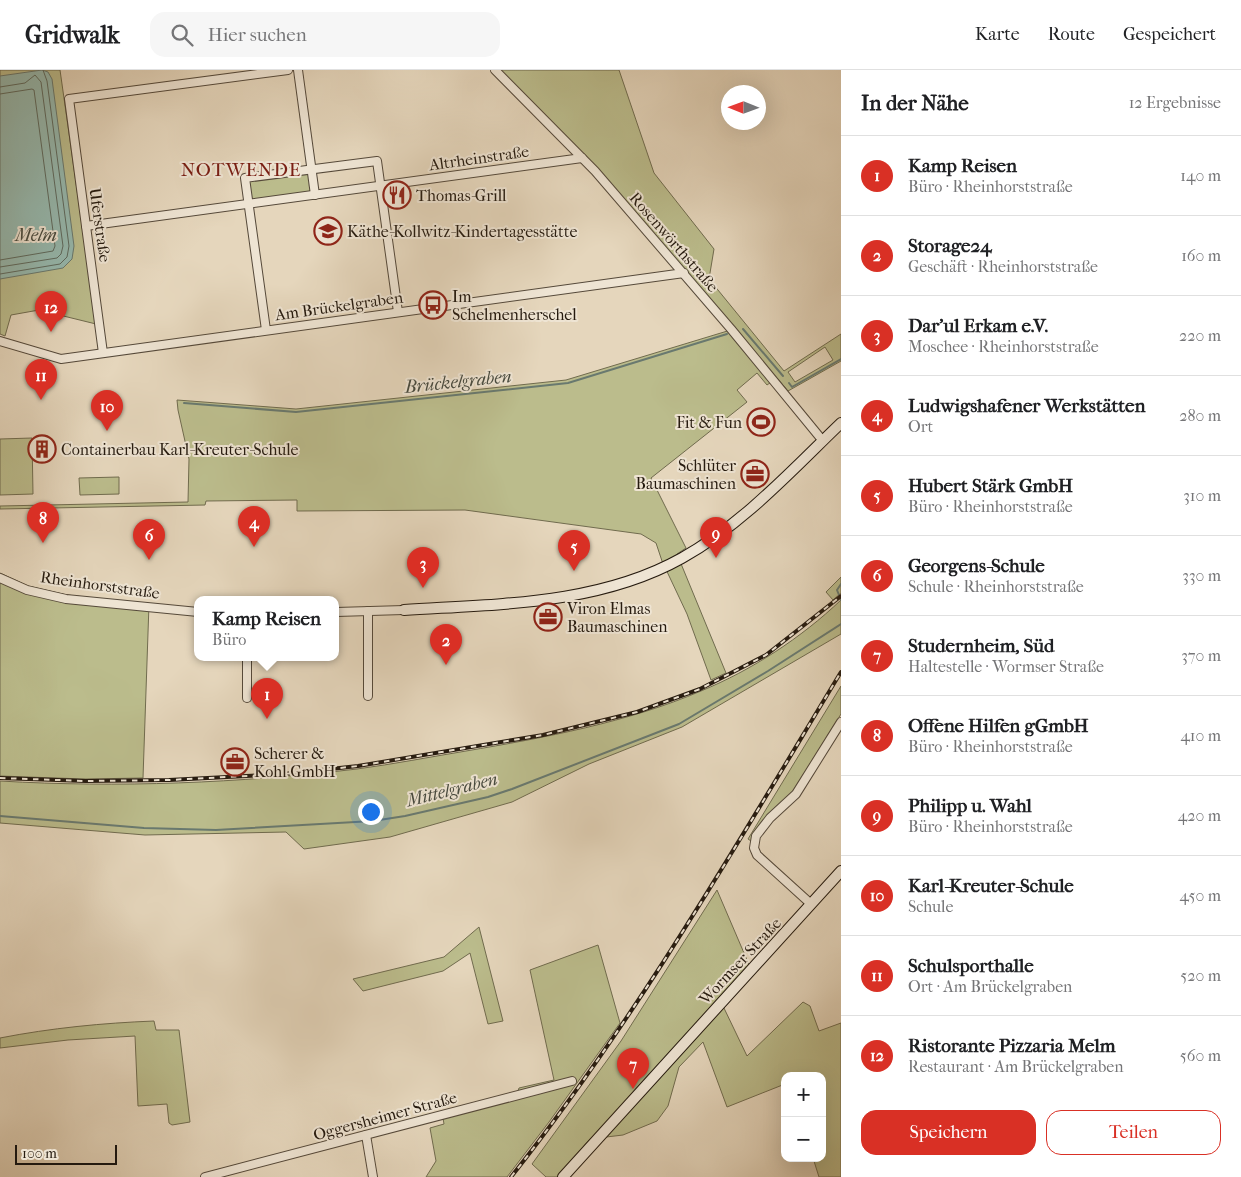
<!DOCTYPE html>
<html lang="de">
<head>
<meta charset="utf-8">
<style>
  :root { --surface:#fff; --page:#f6f6f6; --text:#202124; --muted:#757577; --line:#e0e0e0; --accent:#d93025 }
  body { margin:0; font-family:"IM FELL French Canon",serif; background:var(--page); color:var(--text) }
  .controls { position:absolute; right:15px; bottom:15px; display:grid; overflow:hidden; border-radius:10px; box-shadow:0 5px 20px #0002 }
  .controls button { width:45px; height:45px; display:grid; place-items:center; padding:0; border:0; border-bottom:1px solid var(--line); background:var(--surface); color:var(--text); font:25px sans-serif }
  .compass { position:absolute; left:721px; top:15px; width:45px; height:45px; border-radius:50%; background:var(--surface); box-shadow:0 5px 20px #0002; rotate:271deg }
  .scale { position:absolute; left:15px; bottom:12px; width:102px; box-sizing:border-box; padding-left:5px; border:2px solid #251a0f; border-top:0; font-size:14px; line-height:18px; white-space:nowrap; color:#251a0f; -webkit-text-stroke:4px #eee4d3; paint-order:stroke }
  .you { position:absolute; left:370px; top:741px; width:18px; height:18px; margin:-12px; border:4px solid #fff; border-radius:50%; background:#1a73e8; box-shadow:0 0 0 8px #1a73e833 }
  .badge { display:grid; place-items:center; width:32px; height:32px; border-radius:50%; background:var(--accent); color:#fff; font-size:16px; font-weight:700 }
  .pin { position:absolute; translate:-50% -41px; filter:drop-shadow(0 1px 2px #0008) }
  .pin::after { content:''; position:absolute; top:26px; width:18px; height:15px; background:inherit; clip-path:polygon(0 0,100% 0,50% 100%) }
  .popup { position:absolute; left:194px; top:526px; width:145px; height:65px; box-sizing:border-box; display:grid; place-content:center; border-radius:10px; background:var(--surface); filter:drop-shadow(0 1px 4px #0005); font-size:16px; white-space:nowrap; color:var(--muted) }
  .popup b { font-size:19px; color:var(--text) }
  .popup::after { content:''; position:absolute; left:50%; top:100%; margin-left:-10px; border:10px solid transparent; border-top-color:var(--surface) }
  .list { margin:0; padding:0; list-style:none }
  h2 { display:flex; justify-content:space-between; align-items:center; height:65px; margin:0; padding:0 20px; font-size:21px }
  h2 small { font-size:16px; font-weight:400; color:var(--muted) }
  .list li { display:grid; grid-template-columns:32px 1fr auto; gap:15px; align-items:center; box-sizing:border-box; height:80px; padding:0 20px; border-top:1px solid var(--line) }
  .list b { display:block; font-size:19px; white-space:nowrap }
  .list p { margin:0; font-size:16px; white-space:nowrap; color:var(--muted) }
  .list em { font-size:16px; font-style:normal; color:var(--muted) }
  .actions { display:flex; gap:10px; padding:15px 20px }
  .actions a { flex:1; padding:11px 0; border:1px solid var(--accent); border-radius:15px; text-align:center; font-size:18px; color:var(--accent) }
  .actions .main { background:var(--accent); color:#fff }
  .icon { flex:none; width:28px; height:28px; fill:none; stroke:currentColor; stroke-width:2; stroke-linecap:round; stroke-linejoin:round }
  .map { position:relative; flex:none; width:841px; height:1107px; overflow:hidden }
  header { display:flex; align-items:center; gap:30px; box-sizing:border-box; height:70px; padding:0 25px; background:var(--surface); border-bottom:1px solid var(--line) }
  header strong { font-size:24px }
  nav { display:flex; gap:28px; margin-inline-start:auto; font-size:18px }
  .search { width:350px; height:45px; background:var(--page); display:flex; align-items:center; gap:12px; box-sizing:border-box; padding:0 18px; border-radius:15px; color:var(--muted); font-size:19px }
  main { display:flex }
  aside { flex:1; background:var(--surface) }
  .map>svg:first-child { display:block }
</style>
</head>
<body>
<header>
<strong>Gridwalk</strong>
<div class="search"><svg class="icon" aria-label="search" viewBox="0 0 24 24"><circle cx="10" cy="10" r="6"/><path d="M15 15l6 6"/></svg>Hier suchen</div>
<nav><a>Karte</a><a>Route</a><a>Gespeichert</a></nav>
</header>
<main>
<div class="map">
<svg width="841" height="1107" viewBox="0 0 841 1107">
  <rect width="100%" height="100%" fill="#e5d6bc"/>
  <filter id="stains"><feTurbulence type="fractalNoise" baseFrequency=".004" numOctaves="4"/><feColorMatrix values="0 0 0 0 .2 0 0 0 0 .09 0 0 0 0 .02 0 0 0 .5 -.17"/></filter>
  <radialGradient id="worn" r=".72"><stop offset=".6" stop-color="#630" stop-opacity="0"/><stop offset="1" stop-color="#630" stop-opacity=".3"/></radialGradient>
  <g fill="#bbbc8c" stroke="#706b4e" fill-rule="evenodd">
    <path d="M 0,0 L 60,0 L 96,254 L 39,240 L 11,245 L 5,266 L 0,264 Z"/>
    <path d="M 498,0 L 619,0 L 654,103 L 714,179 L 709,209 L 784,301 L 841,264 L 841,291 L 788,321 L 777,308 L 767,315 L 757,303 L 737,320 L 747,332 L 651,408 L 686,478 L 677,484 L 726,603 L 711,610 L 687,544 L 662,491 L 656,473 L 641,464 L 465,440 L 297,441 L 297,430 L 206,431 L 205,435 L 0,439 L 0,436 L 188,432 L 189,389 L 178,340 L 177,330 L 296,339 L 566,310 L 734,259 ZM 825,277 L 833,290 L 795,312 L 788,302 Z"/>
    <path d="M 311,100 L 315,125 L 249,134 L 245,108 Z"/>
    <path d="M 32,368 L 33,424 L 0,425 L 0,369 Z"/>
    <path d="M 119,407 L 119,424 L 80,425 L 79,408 Z"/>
    <path d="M 0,503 L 28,516 L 67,525 L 149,534 L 143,708 L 85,709 L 0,706 Z"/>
    <path d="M 841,507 L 841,523 L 833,530 L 826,522 Z"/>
    <path d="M 841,530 L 841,564 L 682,657 L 589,694 L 512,732 L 390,767 L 304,779 L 286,762 L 145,765 L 0,753 L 0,711 C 119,718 239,713 357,699 C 394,694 430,687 466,681 C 543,668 629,652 701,621 C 752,600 801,568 841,530 Z"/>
    <path d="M 841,616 L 841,644 L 793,721 L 767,747 L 751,771 L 748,769 Z"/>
    <path d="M 717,820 L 753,904 L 723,936 L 747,986 L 803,932 L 810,936 L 819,961 L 841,953 L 841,1107 L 819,1107 L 813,1088 L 822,1088 L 822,1006 L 785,1006 L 785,1014 L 727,1037 L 703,972 L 679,997 L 668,1036 L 657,1051 L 623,1065 L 590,1069 L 557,1107 L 546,1107 L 532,1094 L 621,971 Z"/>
    <path d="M 479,857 L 503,951 L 488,954 L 470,883 L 443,901 L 363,921 L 353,909 L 444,887 Z"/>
    <path d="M 598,875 L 620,953 L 549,1052 L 507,1107 L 426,1107 L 436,1091 L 430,1058 L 444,1054 L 443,1048 L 515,1029 L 519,1018 L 554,1010 L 530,900 Z"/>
    <path d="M 154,951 L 156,960 L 179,960 L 190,1052 L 172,1055 L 169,1053 L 167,1034 L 138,1036 L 135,966 L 68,970 L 0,978 L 0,968 C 51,958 103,953 154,951 Z"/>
  </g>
  <path fill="#96b9af" stroke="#69796f" d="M 42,0 L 48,2 L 52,9 L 74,176 L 72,189 L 63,198 L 0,209 L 0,6 Z"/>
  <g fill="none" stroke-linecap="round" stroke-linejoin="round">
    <g stroke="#5e6a5f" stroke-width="1">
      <path d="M 0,17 L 25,13 L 35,5 L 41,12 L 63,176 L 61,184 L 57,188 L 0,197"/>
      <path d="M 0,24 L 32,19 L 34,20 L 55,176 L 53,181 L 0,190"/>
      <path d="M 0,204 L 60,194 L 67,187 L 69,176 L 47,11 L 43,0"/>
    </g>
    <g stroke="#69796f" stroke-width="2">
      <path d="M 743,259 L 783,306"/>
      <path d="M 789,313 L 792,317 L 841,289"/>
      <path d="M 184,333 L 296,342 L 568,313 L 727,264"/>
      <path d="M 841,514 L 837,520 L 841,530"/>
      <path d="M 0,746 L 144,758 L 216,760 L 373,751 L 405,746 L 488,727 L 512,719 L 679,654 L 768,601 L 841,554"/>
    </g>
    <g stroke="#55493a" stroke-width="10">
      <g id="street">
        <path d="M 298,0 L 315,125"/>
        <path d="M 495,0 L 595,101 L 731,259 L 823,371"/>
        <path d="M 86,156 L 582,88"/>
        <path d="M 266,260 L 245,108 L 377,91 L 398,242"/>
        <path d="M 0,271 L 61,289 L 684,203"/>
        <path d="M 103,283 L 69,29 L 288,0"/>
        <path d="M 0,508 L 27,520 L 66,529 L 198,542"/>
        <path d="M 368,541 L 368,626"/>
        <path d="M 336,542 L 404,540"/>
        <path d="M 247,628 L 247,588"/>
        <path d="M 811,834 L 757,785 L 754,778 L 756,766 L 770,748 L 796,724 L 841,652"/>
        <path d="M 366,1065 L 373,1107"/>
        <path d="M 205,1107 L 572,1011"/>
      </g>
    </g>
    <g stroke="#251a0f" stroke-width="12">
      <g id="secondary">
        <path d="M 404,540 C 497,534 598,535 682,488 C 743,454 791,401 841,353"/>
        <path d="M 563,1107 L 841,801"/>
      </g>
    </g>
    <use href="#street" stroke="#eee4d3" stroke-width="8"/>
    <use href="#secondary" stroke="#eee4d3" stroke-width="10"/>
    <g stroke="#251a0f" stroke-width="4">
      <g id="rail">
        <path d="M 0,708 L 86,711 L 169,710 L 284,704 L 358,696 L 543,665 L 637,642 L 700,619 L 766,585 L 841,526"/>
        <path d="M 511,1107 C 636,949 737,774 841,602"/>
      </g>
    </g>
    <use href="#rail" stroke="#eee4d3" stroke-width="2" stroke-dasharray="5.5" stroke-linecap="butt"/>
  </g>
  <defs>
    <g id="restaurant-ring" transform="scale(1.4375)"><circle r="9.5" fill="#eee4d3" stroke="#8f2418" stroke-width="1.5"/><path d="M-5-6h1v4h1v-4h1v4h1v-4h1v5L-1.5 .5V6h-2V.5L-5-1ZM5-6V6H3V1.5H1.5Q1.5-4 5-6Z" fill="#8f2418"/></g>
    <g id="school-ring" transform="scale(1.4375)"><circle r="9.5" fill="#eee4d3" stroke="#8f2418" stroke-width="1.5"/><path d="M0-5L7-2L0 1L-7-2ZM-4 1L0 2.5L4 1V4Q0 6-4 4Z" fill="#8f2418"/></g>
    <g id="bus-ring" transform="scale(1.4375)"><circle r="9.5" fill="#eee4d3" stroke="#8f2418" stroke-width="1.5"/><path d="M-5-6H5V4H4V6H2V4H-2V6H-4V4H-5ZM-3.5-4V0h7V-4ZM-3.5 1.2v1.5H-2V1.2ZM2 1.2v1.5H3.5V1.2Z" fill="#8f2418"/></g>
    <g id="stadium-ring" transform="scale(1.4375)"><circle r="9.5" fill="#eee4d3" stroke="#8f2418" stroke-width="1.5"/><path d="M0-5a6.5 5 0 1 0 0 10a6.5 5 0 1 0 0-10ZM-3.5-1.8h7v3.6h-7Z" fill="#8f2418"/></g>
    <g id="building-ring" transform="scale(1.4375)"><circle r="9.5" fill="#eee4d3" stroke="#8f2418" stroke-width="1.5"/><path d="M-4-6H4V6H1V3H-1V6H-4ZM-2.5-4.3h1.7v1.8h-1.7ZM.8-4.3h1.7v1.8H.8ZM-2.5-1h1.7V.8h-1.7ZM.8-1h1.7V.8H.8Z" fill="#8f2418"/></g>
    <g id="office-ring" transform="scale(1.4375)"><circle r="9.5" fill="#eee4d3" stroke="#8f2418" stroke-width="1.5"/><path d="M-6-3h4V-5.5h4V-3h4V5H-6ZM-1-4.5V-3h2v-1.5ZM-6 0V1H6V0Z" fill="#8f2418"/></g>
  </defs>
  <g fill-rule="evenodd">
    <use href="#restaurant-ring" x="397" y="125"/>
    <use href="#school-ring" x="328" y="161"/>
    <use href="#bus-ring" x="433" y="235"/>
    <use href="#stadium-ring" x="761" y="352"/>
    <use href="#building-ring" x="42" y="379"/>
    <use href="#office-ring" x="755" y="404"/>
    <use href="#office-ring" x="548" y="547"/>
    <use href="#office-ring" x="235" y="692"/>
  </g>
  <g text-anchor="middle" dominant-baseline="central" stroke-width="4" stroke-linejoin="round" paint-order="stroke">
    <g font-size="16" fill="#251a0f" stroke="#eee4d3">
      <text transform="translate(479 88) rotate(-8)">Altrheinstraße</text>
      <text transform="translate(100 155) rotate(82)">Uferstraße</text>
      <text transform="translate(674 172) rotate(49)">Rosenwörthstraße</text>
      <text transform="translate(339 236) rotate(-8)">Am Brückelgraben</text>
      <text transform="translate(100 515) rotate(8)">Rheinhorststraße</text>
      <text transform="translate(740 891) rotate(-47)">Wormser Straße</text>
      <text transform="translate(385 1046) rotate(-15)">Oggersheimer Straße</text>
    </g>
    <g font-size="16" fill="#251a0f" stroke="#eee4d3" text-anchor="start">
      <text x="416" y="125">Thomas-Grill</text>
      <text x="347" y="161">Käthe-Kollwitz-Kindertagesstätte</text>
      <text x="452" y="226">Im<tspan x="452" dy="18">Schelmenherschel</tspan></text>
      <text x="742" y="352" text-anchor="end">Fit &amp; Fun</text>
      <text x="61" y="379">Containerbau Karl-Kreuter-Schule</text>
      <text x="736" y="395" text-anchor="end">Schlüter<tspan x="736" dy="18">Baumaschinen</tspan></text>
      <text x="567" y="538">Viron Elmas<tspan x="567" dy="18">Baumaschinen</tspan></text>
      <text x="254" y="683">Scherer &amp;<tspan x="254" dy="18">Kohl GmbH</tspan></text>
    </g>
    <g font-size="18" font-style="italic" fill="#474a3f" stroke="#eee4d3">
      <text x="36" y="165">Melm</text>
      <text transform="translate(458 312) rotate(-6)">Brückelgraben</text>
      <text transform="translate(452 720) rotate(-14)">Mittelgraben</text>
    </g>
    <g font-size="19" letter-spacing="1" fill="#7a1f14" stroke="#eee4d3">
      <text x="241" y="100">NOTWENDE</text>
    </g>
  </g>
  <rect width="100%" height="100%" filter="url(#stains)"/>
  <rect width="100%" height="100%" fill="url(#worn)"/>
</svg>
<div class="controls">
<button>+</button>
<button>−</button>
</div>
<svg class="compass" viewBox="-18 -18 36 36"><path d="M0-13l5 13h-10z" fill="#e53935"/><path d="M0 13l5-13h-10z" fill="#757577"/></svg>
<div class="scale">100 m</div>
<div class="you"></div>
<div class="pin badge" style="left:267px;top:649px">1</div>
<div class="popup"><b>Kamp Reisen</b>Büro</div>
<div class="pin badge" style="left:446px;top:595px">2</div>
<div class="pin badge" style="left:423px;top:518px">3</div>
<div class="pin badge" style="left:254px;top:477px">4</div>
<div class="pin badge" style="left:574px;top:501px">5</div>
<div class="pin badge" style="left:149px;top:490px">6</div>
<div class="pin badge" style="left:633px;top:1019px">7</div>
<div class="pin badge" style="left:43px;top:473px">8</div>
<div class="pin badge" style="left:716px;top:488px">9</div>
<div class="pin badge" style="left:107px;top:361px">10</div>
<div class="pin badge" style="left:41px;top:330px">11</div>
<div class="pin badge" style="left:51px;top:262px">12</div>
</div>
<aside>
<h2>In der Nähe<small>12 Ergebnisse</small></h2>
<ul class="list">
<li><span class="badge">1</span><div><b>Kamp Reisen</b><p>Büro · Rheinhorststraße</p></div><em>140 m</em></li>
<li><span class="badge">2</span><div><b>Storage24</b><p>Geschäft · Rheinhorststraße</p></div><em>160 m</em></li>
<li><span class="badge">3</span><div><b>Dar'ul Erkam e.V.</b><p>Moschee · Rheinhorststraße</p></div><em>220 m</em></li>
<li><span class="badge">4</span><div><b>Ludwigshafener Werkstätten</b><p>Ort</p></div><em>280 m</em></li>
<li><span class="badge">5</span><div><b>Hubert Stärk GmbH</b><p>Büro · Rheinhorststraße</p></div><em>310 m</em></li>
<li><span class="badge">6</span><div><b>Georgens-Schule</b><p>Schule · Rheinhorststraße</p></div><em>330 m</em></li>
<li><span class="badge">7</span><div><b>Studernheim, Süd</b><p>Haltestelle · Wormser Straße</p></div><em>370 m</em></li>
<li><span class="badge">8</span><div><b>Offene Hilfen gGmbH</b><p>Büro · Rheinhorststraße</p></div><em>410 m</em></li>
<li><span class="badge">9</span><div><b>Philipp u. Wahl</b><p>Büro · Rheinhorststraße</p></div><em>420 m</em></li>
<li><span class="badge">10</span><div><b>Karl-Kreuter-Schule</b><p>Schule</p></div><em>450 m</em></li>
<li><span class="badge">11</span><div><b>Schulsporthalle</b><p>Ort · Am Brückelgraben</p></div><em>520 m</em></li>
<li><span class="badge">12</span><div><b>Ristorante Pizzaria Melm</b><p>Restaurant · Am Brückelgraben</p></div><em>560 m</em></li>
</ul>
<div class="actions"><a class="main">Speichern</a><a>Teilen</a></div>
</aside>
</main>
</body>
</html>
